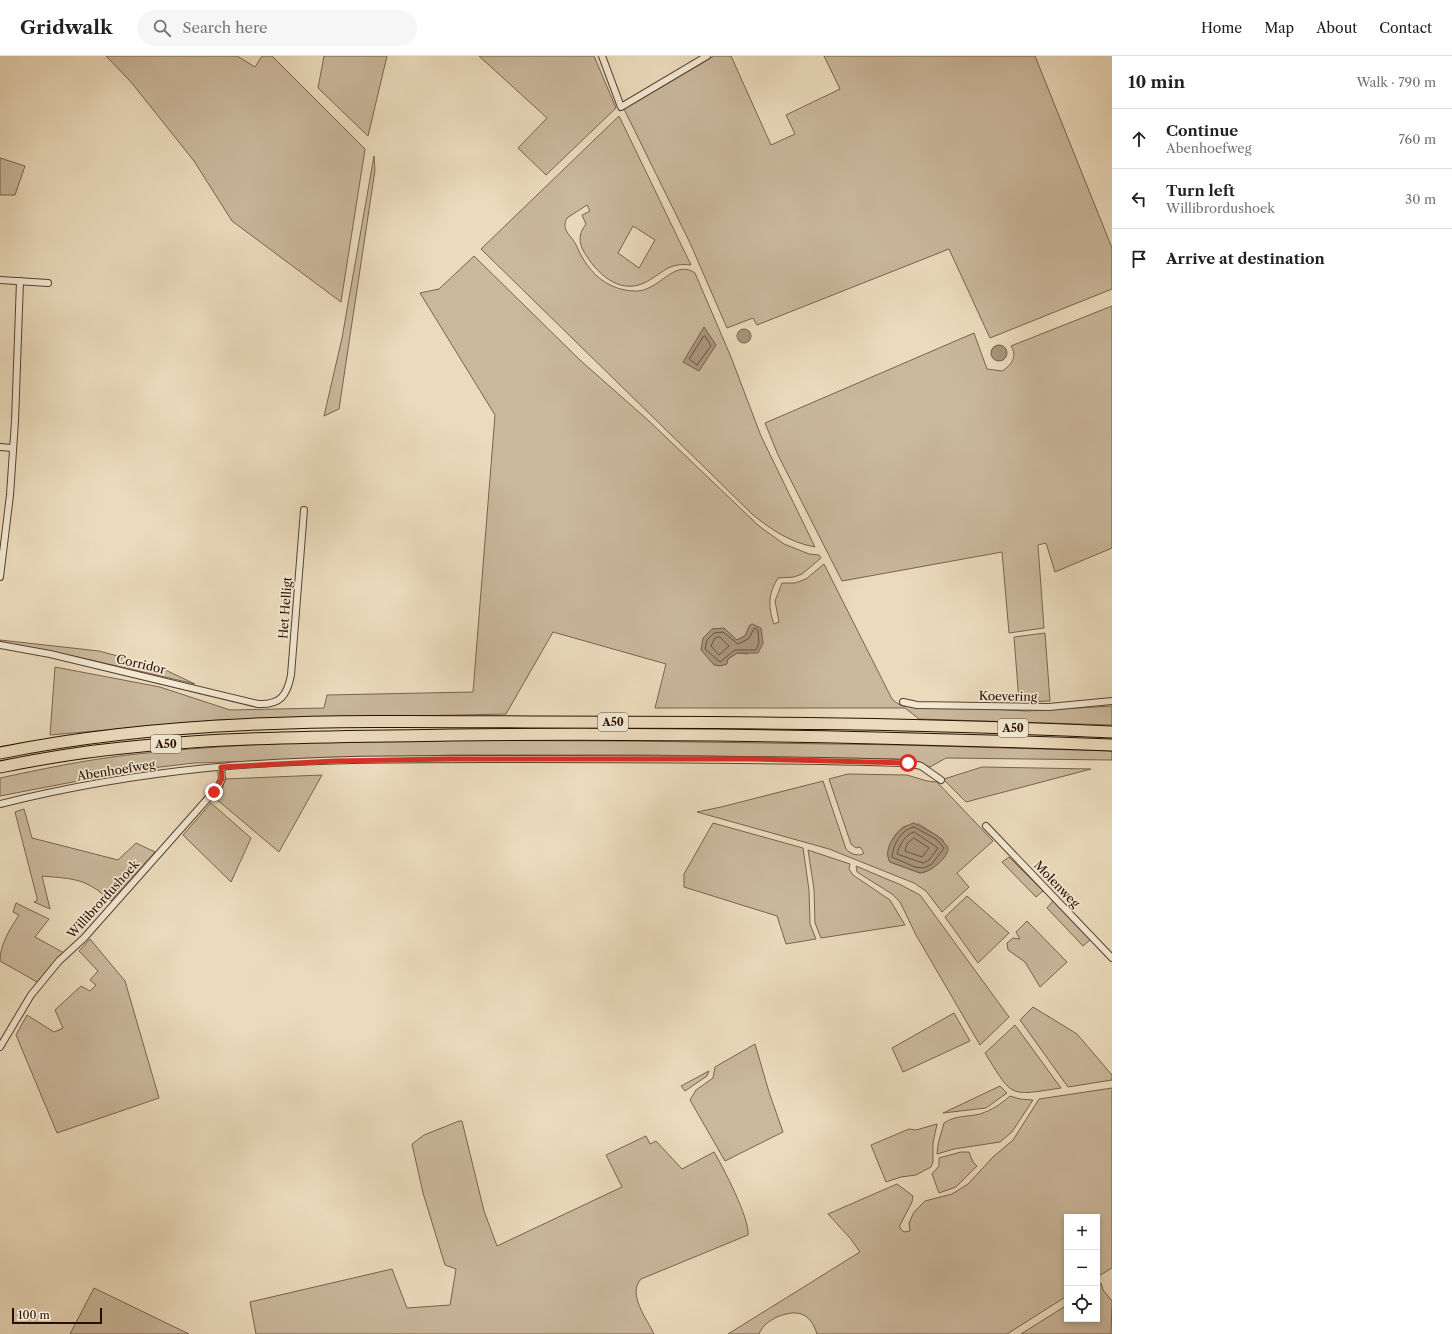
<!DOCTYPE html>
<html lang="en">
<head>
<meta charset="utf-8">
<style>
  :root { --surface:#fff; --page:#f6f6f6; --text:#202124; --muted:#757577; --line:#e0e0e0 }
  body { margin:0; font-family:"Libre Caslon Text",serif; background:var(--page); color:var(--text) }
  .controls { position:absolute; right:12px; bottom:12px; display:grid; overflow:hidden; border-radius:0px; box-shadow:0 2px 6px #0003 }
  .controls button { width:36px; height:36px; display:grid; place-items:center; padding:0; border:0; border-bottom:1px solid var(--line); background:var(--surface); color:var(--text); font:20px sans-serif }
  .scale { position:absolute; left:12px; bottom:10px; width:90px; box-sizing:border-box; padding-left:4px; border:2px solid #280e00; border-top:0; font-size:11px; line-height:14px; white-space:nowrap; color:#280e00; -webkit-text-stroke:3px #f2e8d3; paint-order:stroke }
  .stop { position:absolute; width:12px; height:12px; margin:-9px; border:3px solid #d93025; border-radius:50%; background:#fff }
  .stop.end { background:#d93025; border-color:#fff; box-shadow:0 1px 4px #0008 }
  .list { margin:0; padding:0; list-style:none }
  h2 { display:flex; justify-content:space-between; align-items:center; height:52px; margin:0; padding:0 16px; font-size:17px }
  h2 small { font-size:13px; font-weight:400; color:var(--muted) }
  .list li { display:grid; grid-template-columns:26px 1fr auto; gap:12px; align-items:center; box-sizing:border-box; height:60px; padding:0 16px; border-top:1px solid var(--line) }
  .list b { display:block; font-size:15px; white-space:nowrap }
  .list p { margin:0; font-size:13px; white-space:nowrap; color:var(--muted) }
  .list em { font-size:13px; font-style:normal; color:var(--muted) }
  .icon { flex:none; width:22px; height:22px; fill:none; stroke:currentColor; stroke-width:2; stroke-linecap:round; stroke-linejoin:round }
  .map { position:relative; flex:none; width:1112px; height:1278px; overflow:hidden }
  header { display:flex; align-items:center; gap:24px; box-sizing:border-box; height:56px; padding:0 20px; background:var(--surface); border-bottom:1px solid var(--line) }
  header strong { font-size:19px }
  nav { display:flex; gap:22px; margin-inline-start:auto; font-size:14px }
  .search { width:280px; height:36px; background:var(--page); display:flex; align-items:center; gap:10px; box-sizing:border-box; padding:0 14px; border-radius:22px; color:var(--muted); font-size:15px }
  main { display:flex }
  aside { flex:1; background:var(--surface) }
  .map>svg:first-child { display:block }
</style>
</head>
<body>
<header>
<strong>Gridwalk</strong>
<div class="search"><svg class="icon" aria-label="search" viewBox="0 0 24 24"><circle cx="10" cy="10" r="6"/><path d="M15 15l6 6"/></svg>Search here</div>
<nav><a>Home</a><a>Map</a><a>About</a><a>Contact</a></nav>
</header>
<main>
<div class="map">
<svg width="1112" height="1278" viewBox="0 0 1112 1278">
  <rect width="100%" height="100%" fill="#ebdbbc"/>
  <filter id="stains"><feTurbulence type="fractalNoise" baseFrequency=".005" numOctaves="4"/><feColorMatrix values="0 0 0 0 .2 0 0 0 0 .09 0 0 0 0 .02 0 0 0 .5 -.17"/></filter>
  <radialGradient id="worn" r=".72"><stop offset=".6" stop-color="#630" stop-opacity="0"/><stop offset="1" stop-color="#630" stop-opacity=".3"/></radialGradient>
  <g fill="#cab89c" stroke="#79634e" fill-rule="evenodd">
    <path d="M 106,0 L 237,0 L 255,11 L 262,0 L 272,0 L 365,93 L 341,246 L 232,165 L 194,105 L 131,26 Z"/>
    <path d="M 324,0 L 387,0 L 368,80 L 318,32 Z"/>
    <path d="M 479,0 L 594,0 L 616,52 L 546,119 L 518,92 L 547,62 Z"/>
    <path d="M 714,0 L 731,0 L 771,89 L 795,78 L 786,59 L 840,33 L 824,0 L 1035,0 L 1112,192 L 1112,233 L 990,282 L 949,193 L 757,269 L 753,262 L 727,272 L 690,187 L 624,53 Z"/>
    <path d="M 619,60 L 691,209 C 667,206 663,218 644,227 C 618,239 596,216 584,196 C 578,185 579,177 586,168 L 582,159 L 590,155 L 587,149 L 567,162 C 560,175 573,180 577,191 C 587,213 601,229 625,234 C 632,235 640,236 646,233 C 662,228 677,204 695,217 L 731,301 L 761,380 L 815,491 C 791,487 770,473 752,458 L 481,193 ZM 633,170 L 655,184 L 639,212 L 618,197 Z"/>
    <path d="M 374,100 L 375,114 L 339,353 L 324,360 L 342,282 Z"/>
    <path d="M 0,102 L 25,110 L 15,139 L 0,139 Z"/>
    <path d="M 474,200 L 581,305 L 649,365 L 759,470 L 784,488 L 809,498 L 819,499 L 821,502 L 802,518 L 794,521 L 778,522 C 768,538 768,551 774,568 L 779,566 L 775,545 L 782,527 L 795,527 L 806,523 L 824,508 L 892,643 C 901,651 905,652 917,649 L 1026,655 L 1112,650 L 1112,669 L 919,663 L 905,652 L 655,652 L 666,608 L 553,576 L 506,658 L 219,664 L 50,679 L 55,611 L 160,631 L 230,654 L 324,652 L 327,639 L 473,636 L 495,359 L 420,237 L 439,233 ZM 750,569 L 748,598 L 737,597 L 728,603 L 710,603 L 707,600 L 712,573 L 724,573 L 737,584 L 745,580 Z"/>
    <path d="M 1112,250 L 1112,492 L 1055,516 L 1046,487 L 1038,489 L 1044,572 L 1009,577 L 1002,496 L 842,525 L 778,399 L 765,367 L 974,277 L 987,313 L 1002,315 C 1011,310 1018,300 1011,290 Z"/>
    <path d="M 1045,577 L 1050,645 L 1019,646 L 1014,581 Z"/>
    <path d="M 0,584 L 99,595 L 159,611 L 195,628 L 78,601 L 1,586 Z"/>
    <path d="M 630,685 L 900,689 L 1112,695 L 1112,704 L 946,702 L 930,711 L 911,704 L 894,703 L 646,699 L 453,699 L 194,707 L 135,714 L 0,740 L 0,722 C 42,713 85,704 128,699 C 294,680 463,685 630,685 Z"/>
    <path d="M 982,711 L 1091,713 L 966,746 L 944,724 L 941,724 Z"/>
    <path d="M 848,718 L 907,719 L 927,725 L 937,726 L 993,785 L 957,817 L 969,831 L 942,856 L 926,835 L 914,827 L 829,793 L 697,756 L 721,751 L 823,725 L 846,793 C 850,798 859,801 864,797 L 860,791 L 856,792 L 851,788 L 829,723 ZM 919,768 L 943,784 L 946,798 C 939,806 932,816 920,817 L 890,806 C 884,796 894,777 903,771 C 907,769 914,769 919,768 Z"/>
    <path d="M 322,719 L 279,796 L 215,742 L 222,734 L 225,723 Z"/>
    <path d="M 211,747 L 251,782 L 231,826 L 183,779 Z"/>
    <path d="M 24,753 L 32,782 L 118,804 L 136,787 L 155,796 L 111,845 C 85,822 75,823 42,820 L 50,853 L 34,846 L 37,845 L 37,842 L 15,756 Z"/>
    <path d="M 713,767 L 803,792 L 809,834 L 810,868 L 816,883 L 786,888 L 777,860 L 684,831 L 684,818 Z"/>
    <path d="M 808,794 L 850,808 L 849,813 L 853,819 L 890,844 L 905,869 L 821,882 L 815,867 L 814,833 Z"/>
    <path d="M 1009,801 L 1043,835 L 1036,841 L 1002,806 Z"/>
    <path d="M 856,810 L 901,829 L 920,839 L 1009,961 L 980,989 L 916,879 L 900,846 L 892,838 L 857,816 Z"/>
    <path d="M 967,840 L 1009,877 L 978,907 L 945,861 Z"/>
    <path d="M 1053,845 L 1091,883 L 1083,890 L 1047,852 Z"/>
    <path d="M 16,847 L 49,863 L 35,881 L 64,897 L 37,926 L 0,905 C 0,888 10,873 19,859 L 13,856 Z"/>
    <path d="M 1027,865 L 1067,906 L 1040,931 L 1025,906 L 1008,894 L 1007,887 L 1013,882 L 1020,883 L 1016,876 Z"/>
    <path d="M 90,883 L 125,925 L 159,1042 L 57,1077 L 16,979 L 27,959 L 54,976 L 63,972 L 55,954 L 81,930 L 90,935 L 96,929 L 90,924 L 98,915 L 79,895 Z"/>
    <path d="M 1033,951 L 1077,978 L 1112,1019 L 1112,1024 L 1068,1031 L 1020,964 Z"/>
    <path d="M 954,957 L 970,985 L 903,1016 L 892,992 Z"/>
    <path d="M 1015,969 L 1061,1032 C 1008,1040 1013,1042 985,997 Z"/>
    <path d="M 755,988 L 769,1036 L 783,1076 L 725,1105 L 690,1044 L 696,1034 L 713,1022 L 715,1011 Z"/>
    <path d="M 709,1015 L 707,1020 L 685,1035 L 681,1030 Z"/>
    <path d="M 1000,1030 L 1007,1037 L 986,1052 L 943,1057 Z"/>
    <path d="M 1112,1032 L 1112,1212 L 1097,1221 L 1097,1161 L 1067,1161 L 1067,1240 L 1007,1278 L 817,1278 C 810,1256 797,1253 777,1261 C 769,1265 762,1270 759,1278 L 728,1278 L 860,1196 L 850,1182 L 828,1158 L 897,1128 L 913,1140 L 912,1146 L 900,1169 L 900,1172 L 904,1176 L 910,1175 L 909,1167 L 914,1156 L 925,1145 L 952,1138 L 968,1128 L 993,1101 L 1013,1084 L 1039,1043 Z"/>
    <path d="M 1010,1040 L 1020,1043 L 1033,1044 L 1012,1076 L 1000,1086 L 954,1093 L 937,1098 L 938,1088 L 944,1067 C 956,1059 967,1061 980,1058 C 992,1054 1001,1048 1010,1040 Z"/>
    <path d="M 459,1065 L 462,1065 L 484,1155 L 497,1190 L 622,1131 L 606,1099 L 646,1080 L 650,1088 L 656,1085 L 682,1113 L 714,1096 C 723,1111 750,1163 748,1179 L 641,1223 C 627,1238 647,1263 654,1278 L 256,1278 L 250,1246 L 392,1213 L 407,1252 L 450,1249 L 456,1213 L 445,1209 L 423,1137 L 412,1088 L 424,1079 Z"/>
    <path d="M 937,1068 L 933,1087 L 933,1106 L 931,1111 L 916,1119 L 901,1121 L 886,1126 L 871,1089 L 909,1073 L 916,1074 Z"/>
    <path d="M 961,1096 L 969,1096 L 973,1106 L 977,1110 L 956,1131 L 939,1137 L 932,1118 L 939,1110 L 939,1102 Z"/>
    <path d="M 1101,1227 L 1103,1234 L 1112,1245 L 1111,1278 L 1021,1278 L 1067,1249 L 1067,1263 L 1097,1263 L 1097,1230 Z"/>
    <path d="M 94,1232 L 189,1278 L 70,1278 Z"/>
  </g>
  <g fill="#a9957c" stroke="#755f4a">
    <path d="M 704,271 L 716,289 L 699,315 L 683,306 Z"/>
    <circle cx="744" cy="280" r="7"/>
    <circle cx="999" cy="297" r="8"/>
    <path d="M 752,568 L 761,572 L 763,587 L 758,597 L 737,597 L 728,603 L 727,608 L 720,610 L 714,609 L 701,594 L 703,582 L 712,573 L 724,572 L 737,584 L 745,580 L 750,569 Z"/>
    <path d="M 914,767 L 938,780 L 948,791 C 949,802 930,816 920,817 L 890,806 C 881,791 900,770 914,767 Z"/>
  </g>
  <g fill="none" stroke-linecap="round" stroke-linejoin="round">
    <g stroke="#68523e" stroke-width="1">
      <path d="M 705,280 L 711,290 L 697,309 L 689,303 L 703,281 Z"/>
      <path d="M 755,572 L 758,574 L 759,587 L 756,594 L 735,594 L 720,606 L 705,593 L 707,584 L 714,577 L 723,576 L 738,588 L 748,583 Z"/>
      <path d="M 720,581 L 729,590 L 719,599 L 711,590 L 715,582 Z"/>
      <path d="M 914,771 L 936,783 L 944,792 L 932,808 L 924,812 L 915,811 L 892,801 C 893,789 901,773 914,771 Z"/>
      <path d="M 914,776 L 938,792 L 929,804 L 923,807 L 897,798 C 900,789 904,779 914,776 Z"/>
      <path d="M 914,782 L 929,792 L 922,801 L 905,795 L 907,788 Z"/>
    </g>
    <g stroke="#59412f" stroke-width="8">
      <g id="street">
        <path d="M 602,0 L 621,51 L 707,0"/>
        <path d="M 0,224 L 48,227"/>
        <path d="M 0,391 L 13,392"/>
        <path d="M 0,521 L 10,439 L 15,365 L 20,225"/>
        <path d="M 0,589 L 50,598 L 258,648 C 280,649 287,640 291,619 L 304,454"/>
        <path d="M 903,646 L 917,649 L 1049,651 L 1112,645"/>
        <path d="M 0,748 C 68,731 138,719 207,712 C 312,702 418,703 523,703 C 651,703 780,703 908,707 L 921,710 L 941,724"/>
        <path d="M 986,770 L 1112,902"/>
        <path d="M 0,991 L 31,939 L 59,905 L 84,882 L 218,731 L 222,723 L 221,711"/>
      </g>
    </g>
    <g stroke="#280e00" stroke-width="13">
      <g id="highway">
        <path d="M 0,697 C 175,661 357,665 536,666 C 728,666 920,667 1112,676"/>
        <path d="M 0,711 C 40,703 81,696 122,692 C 231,680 342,681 452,679 C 672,676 892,681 1112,689"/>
      </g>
    </g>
    <use href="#street" stroke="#f2e8d3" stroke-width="6"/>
    <use href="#highway" stroke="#ebdbbc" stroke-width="11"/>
  </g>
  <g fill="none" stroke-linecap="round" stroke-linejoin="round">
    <path stroke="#d93025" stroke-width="5" d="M 214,736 L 222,723 L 221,711 L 335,705 L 450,703 L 752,703 L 908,707"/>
  </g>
  <g text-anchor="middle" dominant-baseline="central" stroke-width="3.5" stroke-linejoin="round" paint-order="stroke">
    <g fill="#f2e8d3" stroke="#654f3f" stroke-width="1">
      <rect x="598" y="657" width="30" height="18" rx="3"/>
      <rect x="998" y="663" width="30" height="18" rx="3"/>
      <rect x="151" y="679" width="30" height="18" rx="3"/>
    </g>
    <g font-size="11" font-weight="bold" fill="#280e00">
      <text x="613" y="666">A50</text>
      <text x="1013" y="672">A50</text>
      <text x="166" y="688">A50</text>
    </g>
    <g font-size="12" fill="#280e00" stroke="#f2e8d3">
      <text transform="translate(285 552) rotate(-86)">Het Helligt</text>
      <text transform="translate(141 608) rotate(13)">Corridor</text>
      <text transform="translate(1008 640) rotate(1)">Koevering</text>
      <text transform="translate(116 714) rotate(-9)">Abenhoefweg</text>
      <text transform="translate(1057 828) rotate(46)">Molenweg</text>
      <text transform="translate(103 843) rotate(-48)">Willibrordushoek</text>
    </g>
  </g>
  <rect width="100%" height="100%" filter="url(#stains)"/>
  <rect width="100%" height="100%" fill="url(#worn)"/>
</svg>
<div class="controls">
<button>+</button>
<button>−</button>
<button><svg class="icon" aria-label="locate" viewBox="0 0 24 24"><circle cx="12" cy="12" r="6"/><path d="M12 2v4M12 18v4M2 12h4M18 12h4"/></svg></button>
</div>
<div class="scale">100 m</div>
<div class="stop" style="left:908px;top:707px"></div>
<div class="stop end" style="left:214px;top:736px"></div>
</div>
<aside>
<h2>10 min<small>Walk · 790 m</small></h2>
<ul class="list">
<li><svg class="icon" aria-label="ahead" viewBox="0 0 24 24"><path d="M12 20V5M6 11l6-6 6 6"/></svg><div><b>Continue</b><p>Abenhoefweg</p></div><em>760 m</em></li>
<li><svg class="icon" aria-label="left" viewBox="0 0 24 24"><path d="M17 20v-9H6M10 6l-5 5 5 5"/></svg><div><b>Turn left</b><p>Willibrordushoek</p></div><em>30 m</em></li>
<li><svg class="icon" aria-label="arrive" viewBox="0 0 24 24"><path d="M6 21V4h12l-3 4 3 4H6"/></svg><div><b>Arrive at destination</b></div></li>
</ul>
</aside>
</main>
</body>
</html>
